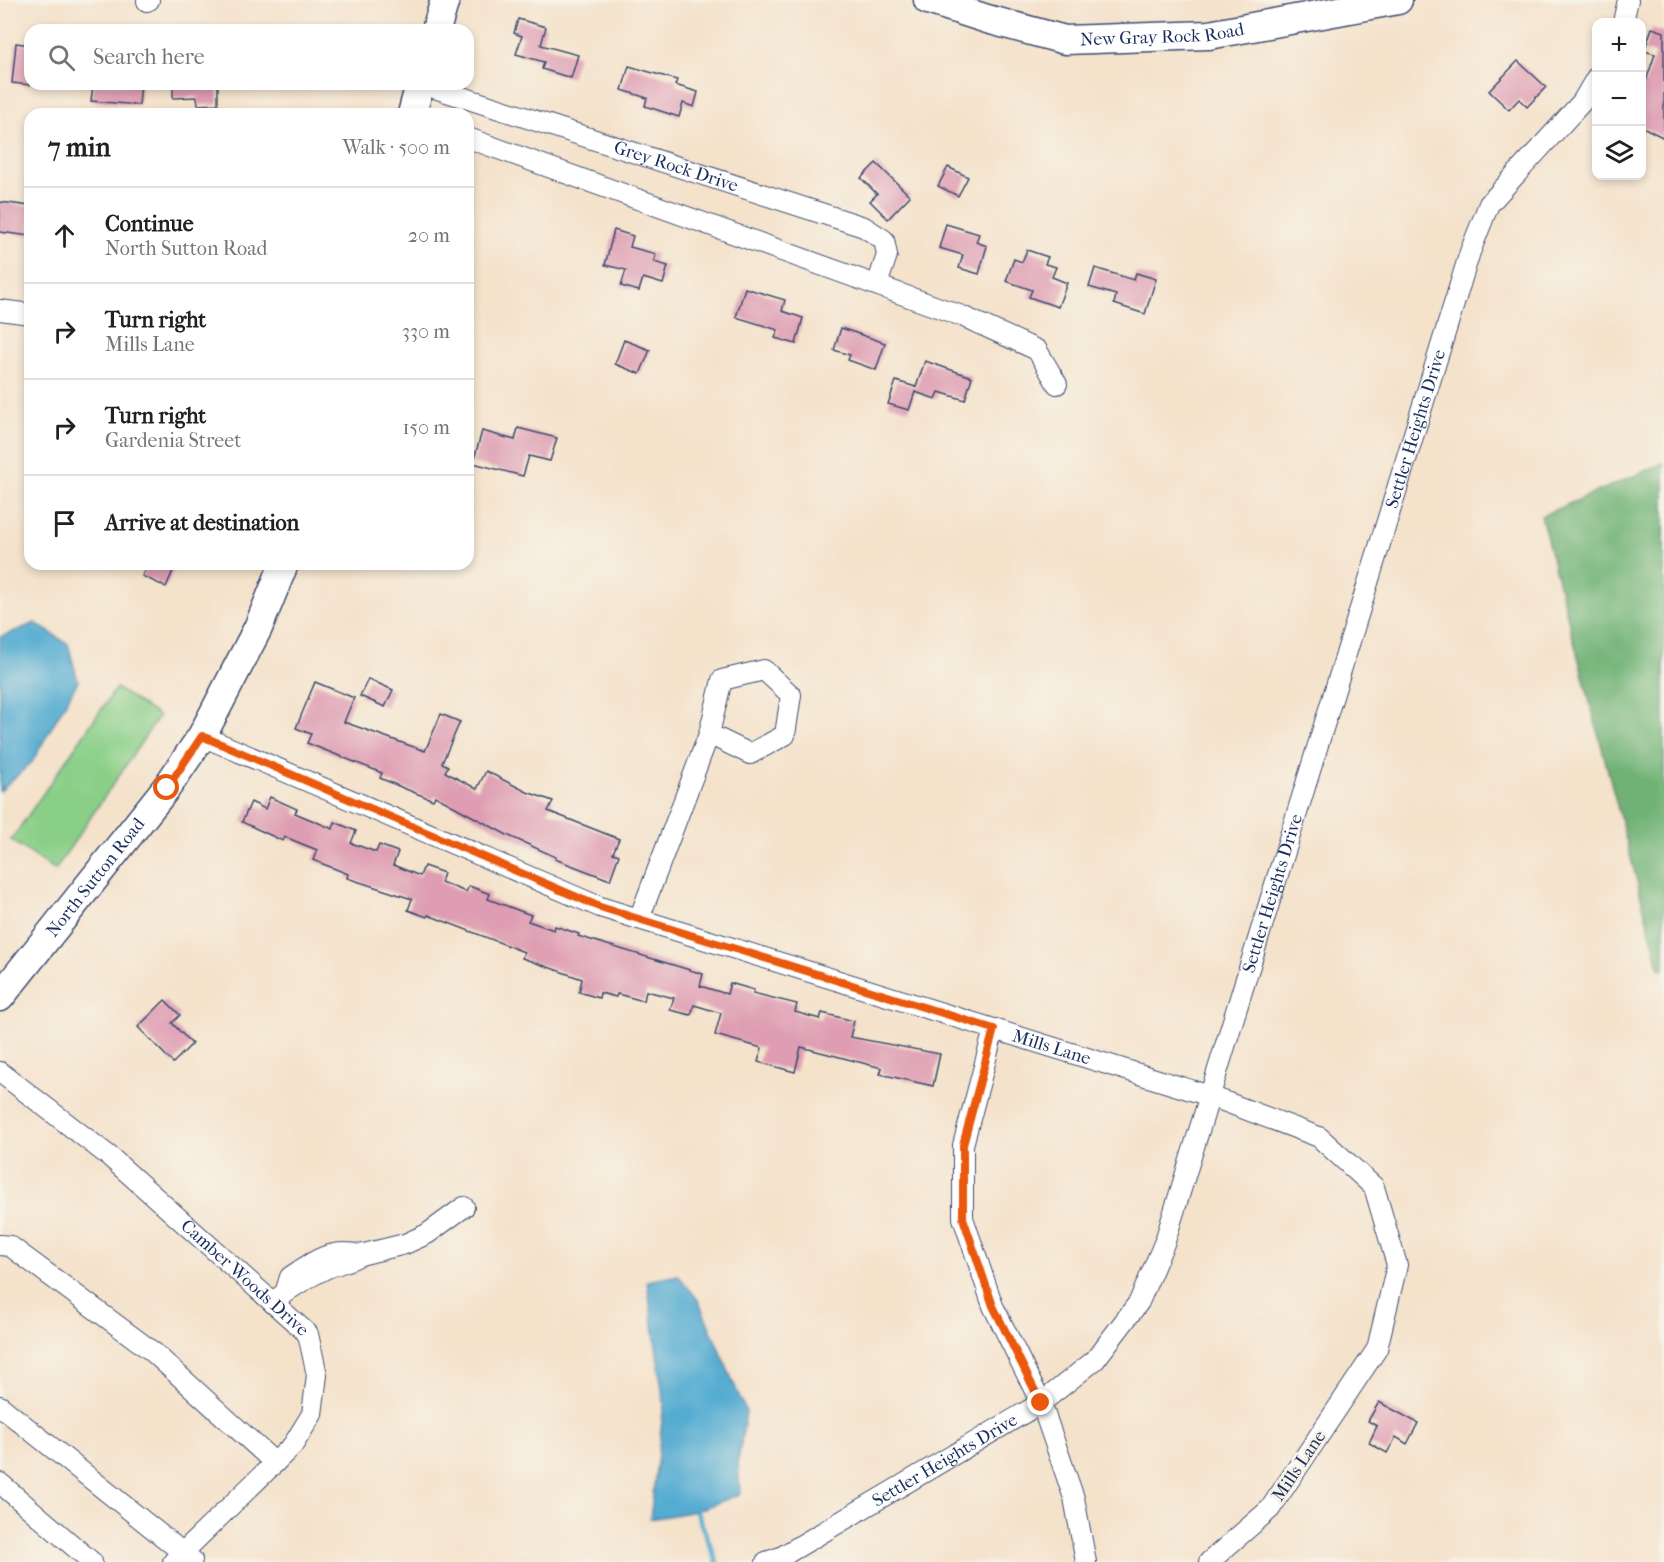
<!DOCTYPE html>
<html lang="en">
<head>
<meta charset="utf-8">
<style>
  :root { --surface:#fff; --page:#f6f6f6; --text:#202124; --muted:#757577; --line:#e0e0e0 }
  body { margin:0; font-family:"IM FELL French Canon",serif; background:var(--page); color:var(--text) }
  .controls { position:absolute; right:18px; top:18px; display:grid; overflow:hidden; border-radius:12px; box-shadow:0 3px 9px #0003 }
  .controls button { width:54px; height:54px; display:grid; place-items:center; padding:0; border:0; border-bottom:2px solid var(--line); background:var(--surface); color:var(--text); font:30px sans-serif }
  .stop { position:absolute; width:18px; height:18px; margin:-14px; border:4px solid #ea580c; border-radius:50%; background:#fff }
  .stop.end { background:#ea580c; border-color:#fff; box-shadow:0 2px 6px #0008 }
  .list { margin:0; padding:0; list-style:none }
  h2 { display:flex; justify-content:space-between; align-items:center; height:78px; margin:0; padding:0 24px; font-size:26px }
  h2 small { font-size:20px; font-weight:400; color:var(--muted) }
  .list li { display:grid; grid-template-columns:39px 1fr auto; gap:18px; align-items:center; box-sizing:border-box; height:96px; padding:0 24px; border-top:2px solid var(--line) }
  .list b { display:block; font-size:22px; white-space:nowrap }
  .list p { margin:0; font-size:20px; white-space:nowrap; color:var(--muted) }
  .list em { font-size:20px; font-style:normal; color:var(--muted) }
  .icon { flex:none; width:33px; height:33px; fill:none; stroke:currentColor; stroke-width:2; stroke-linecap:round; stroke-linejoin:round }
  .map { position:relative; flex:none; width:1664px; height:1562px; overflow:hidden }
  .search { position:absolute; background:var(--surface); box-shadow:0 3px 9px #0003; left:24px; top:24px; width:450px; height:66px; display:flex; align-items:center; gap:15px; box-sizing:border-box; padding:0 21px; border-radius:18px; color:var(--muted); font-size:22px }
  .panel { position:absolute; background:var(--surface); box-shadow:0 3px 9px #0003; left:24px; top:108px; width:450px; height:462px; border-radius:18px }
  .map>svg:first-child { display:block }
</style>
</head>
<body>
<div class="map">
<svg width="1664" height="1562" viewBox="0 0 1664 1562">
  <rect width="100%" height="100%" fill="#f7f3e8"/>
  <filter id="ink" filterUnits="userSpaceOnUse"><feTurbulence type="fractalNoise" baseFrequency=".0167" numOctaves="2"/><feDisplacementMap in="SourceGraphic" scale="12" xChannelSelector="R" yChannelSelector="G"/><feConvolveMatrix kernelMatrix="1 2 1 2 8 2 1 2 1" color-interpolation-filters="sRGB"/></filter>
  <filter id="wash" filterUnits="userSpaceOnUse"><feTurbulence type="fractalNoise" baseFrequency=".008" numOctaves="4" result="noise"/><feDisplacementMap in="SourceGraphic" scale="24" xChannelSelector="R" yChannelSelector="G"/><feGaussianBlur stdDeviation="1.35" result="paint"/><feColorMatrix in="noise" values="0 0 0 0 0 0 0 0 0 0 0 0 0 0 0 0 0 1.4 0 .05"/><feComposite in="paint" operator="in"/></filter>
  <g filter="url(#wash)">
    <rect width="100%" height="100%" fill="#f4e2cb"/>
    <path fill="#8acf88" stroke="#527f73" stroke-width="1.5" d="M 116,688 L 159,716 L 55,870 L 11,840 Z"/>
    <path fill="#6fb274" stroke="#457069" stroke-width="1.5" d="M 1664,463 L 1664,969 L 1660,969 L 1541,516 Z"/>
    <g fill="#54acd1" stroke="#386e98" stroke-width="1.5">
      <path d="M 35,623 L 68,644 L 78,681 L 32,762 L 0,791 L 0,637 Z"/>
      <path d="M 678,1275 L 698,1300 L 746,1412 L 738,1461 L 740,1494 L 696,1511 L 650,1519 L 664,1404 L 647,1281 Z"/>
    </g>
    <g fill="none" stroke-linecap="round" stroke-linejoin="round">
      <path stroke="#54acd1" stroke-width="5" d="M 696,1511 L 717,1562"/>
    </g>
    <g id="blocks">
      <g fill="#de9db2">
        <path d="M 518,19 L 546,27 L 541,45 L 578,55 L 571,78 L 542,69 L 544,62 L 516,54 L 522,36 L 514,33 Z"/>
        <path d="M 1652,28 L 1664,32 L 1664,138 L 1641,126 L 1641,82 L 1645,84 L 1655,54 L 1644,51 Z"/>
        <path d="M 16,43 L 30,45 L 30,85 L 12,83 Z"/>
        <path d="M 1518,61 L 1546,87 L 1527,107 L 1519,99 L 1509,110 L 1489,91 Z"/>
        <path d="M 629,66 L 677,80 L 675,85 L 698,92 L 694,107 L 683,103 L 679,117 L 645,106 L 647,98 L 622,90 Z"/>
        <path d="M 93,84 L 141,84 L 139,105 L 91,101 Z"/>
        <path d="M 173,84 L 218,84 L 218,104 L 198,105 L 197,97 L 173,98 Z"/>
        <path d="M 876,163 L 910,196 L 888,219 L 870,201 L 877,194 L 861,178 Z"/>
        <path d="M 948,167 L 968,177 L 958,196 L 938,186 Z"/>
        <path d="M 0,202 L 30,206 L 30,236 L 0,232 Z"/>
        <path d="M 946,224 L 979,234 L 976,242 L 987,246 L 979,274 L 959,268 L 963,255 L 939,248 Z"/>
        <path d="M 614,230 L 633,236 L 630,247 L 656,254 L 654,262 L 668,266 L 663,284 L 643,278 L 639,291 L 621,286 L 626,270 L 605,265 Z"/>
        <path d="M 1027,250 L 1048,257 L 1045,264 L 1056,267 L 1052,277 L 1067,283 L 1058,307 L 1029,297 L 1032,290 L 1006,281 L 1014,259 L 1022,262 Z"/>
        <path d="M 1095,268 L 1134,280 L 1136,273 L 1156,279 L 1145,314 L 1114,304 L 1116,295 L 1089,287 Z"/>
        <path d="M 745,288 L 785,300 L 782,311 L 803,318 L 796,344 L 775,338 L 778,330 L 736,317 Z"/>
        <path d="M 841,328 L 885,343 L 876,370 L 848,360 L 850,355 L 834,350 Z"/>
        <path d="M 624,340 L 650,350 L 640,374 L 615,364 Z"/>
        <path d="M 925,361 L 972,377 L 965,400 L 939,392 L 936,399 L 915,392 L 909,410 L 888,404 L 896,381 L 916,387 Z"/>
        <path d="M 518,428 L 557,438 L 550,461 L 529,456 L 523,476 L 473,463 L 482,431 L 515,440 Z"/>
        <path d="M 148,564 L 176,564 L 166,587 L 142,576 Z"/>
        <path d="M 368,679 L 393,690 L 385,707 L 360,696 Z"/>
        <path d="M 315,682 L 354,698 L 344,722 L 425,751 L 441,714 L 460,722 L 442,763 L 448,766 L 445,772 L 477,789 L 486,771 L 527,792 L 553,801 L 548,811 L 619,839 L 613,853 L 619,855 L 610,880 L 555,859 L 556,857 L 507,835 L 435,796 L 433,800 L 403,788 L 380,778 L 382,773 L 307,743 L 311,734 L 296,728 Z"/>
        <path d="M 270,797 L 297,809 L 295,813 L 333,829 L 335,822 L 356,831 L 351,843 L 376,852 L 379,845 L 398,852 L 393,865 L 420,876 L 424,866 L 444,873 L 441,882 L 466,892 L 469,886 L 490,894 L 488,899 L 531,915 L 528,921 L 554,930 L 555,926 L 579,934 L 578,936 L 703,974 L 700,986 L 727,994 L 730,983 L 754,990 L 753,993 L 797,1004 L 795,1012 L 820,1019 L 822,1013 L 854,1021 L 850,1037 L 940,1054 L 933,1086 L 880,1074 L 882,1068 L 801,1047 L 795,1072 L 758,1062 L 762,1048 L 715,1035 L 721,1013 L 694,1005 L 691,1015 L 670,1010 L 674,998 L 646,991 L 644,1001 L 617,994 L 616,997 L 600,993 L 599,998 L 579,992 L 582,979 L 522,958 L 524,952 L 428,915 L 427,917 L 408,910 L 412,899 L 347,878 L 348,874 L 313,860 L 317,850 L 285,837 L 283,841 L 242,822 L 251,802 L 265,809 Z"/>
        <path d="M 165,1000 L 180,1015 L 172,1023 L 192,1044 L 173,1063 L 138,1027 Z"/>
        <path d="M 1379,1402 L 1418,1423 L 1407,1444 L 1396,1437 L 1387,1453 L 1369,1443 L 1377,1426 L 1368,1421 Z"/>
      </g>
    </g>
  </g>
  <g filter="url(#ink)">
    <use href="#blocks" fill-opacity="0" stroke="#3c4a6e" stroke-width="1.5"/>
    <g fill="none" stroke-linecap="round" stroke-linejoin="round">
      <g stroke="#3c4a6e" stroke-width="22">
        <g id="street">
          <path d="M 147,1 L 149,0"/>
          <path d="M 1623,22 L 1628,0"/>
          <path id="s1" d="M 422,84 L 864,227 L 884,240 L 887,255 L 877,285"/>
          <path d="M 468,138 L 962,316 L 1037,350 L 1057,384"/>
          <path d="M 0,310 L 30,314"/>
          <path id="s2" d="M 202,736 L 600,907 L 1210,1096 L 1319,1137 L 1374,1187 L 1397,1265 L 1377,1349 L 1270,1509 L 1209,1562"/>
          <path d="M 639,919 L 709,734 L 750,754 L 785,735 L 791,695 L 764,670 L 722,680 L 709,734"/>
          <path d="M 994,1029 L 963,1145 L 963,1218 L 993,1306 L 1041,1403 L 1074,1498 L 1086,1562"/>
          <path id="s3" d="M 0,1072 L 109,1156 L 308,1334 L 317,1375 L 312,1414 L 293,1445 L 173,1562"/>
          <path d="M 0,1245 L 10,1246 L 153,1352 L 275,1463"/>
          <path d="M 360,1255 L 405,1244 L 427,1234 L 464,1207"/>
          <path d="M 273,1303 C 287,1289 307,1278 325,1269 C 336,1264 348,1262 360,1255 C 330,1248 314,1261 290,1277 L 286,1290"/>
          <path d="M 0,1406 L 192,1560"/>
          <path d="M 0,1483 L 92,1562"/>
          <path id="s4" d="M 766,1562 L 781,1557 L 1041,1403 L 1095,1360 L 1139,1302 L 1165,1241 L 1470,252 L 1489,204 L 1582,102 L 1596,78"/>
        </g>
      </g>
      <g stroke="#3c4a6e" stroke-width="31">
        <g id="secondary">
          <path id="s5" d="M 928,0 L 987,19 L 1065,40 L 1209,35 L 1398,0"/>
          <path d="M 436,30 L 445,0"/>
          <path d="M 412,114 L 420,84"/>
          <path id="s6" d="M 0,997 L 167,787 L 202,736 L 258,628 L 284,564"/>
        </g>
      </g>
      <use href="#street" stroke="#fff" stroke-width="20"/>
      <use href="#secondary" stroke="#fff" stroke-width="28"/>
    </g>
  </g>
  <g fill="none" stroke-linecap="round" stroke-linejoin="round" filter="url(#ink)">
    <path stroke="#ea580c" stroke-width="8" d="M 167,788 L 202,736 L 600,907 L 994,1029 L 963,1145 L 963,1218 L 993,1306 L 1041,1403"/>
  </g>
  <g text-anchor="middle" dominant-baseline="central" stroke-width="6" stroke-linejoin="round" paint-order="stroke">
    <g font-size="18" fill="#1b2f5e" stroke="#f7f3e8">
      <text stroke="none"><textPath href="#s5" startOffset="240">New Gray Rock Road</textPath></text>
      <text stroke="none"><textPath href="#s1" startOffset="267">Grey Rock Drive</textPath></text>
      <text stroke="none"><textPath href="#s4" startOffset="1376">Settler Heights Drive</textPath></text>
      <text stroke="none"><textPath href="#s6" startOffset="153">North Sutton Road</textPath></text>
      <text stroke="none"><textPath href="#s4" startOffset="890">Settler Heights Drive</textPath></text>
      <text stroke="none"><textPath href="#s2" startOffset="906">Mills Lane</textPath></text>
      <text stroke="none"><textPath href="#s3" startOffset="320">Camber Woods Drive</textPath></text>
      <text stroke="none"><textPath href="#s4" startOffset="206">Settler Heights Drive</textPath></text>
      <text transform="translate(1299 1466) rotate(-56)">Mills Lane</text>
    </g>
  </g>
</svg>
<div class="controls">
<button>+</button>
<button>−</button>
<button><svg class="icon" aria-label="layers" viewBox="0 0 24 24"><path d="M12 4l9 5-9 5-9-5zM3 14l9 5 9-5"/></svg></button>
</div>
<div class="stop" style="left:167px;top:788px"></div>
<div class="stop end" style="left:1041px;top:1403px"></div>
<div class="search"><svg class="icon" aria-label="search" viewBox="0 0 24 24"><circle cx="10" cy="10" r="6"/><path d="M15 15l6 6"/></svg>Search here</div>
<section class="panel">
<h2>7 min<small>Walk · 500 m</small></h2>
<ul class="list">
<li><svg class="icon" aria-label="ahead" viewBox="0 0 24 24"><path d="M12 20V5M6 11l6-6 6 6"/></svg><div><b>Continue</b><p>North Sutton Road</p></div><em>20 m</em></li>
<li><svg class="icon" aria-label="right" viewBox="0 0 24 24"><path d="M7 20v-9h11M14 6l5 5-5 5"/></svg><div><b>Turn right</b><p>Mills Lane</p></div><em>330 m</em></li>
<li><svg class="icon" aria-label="right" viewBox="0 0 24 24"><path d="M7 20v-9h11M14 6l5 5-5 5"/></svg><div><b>Turn right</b><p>Gardenia Street</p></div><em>150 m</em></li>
<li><svg class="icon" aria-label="arrive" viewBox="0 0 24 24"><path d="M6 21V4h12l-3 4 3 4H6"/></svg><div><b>Arrive at destination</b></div></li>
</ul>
</section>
</div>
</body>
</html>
